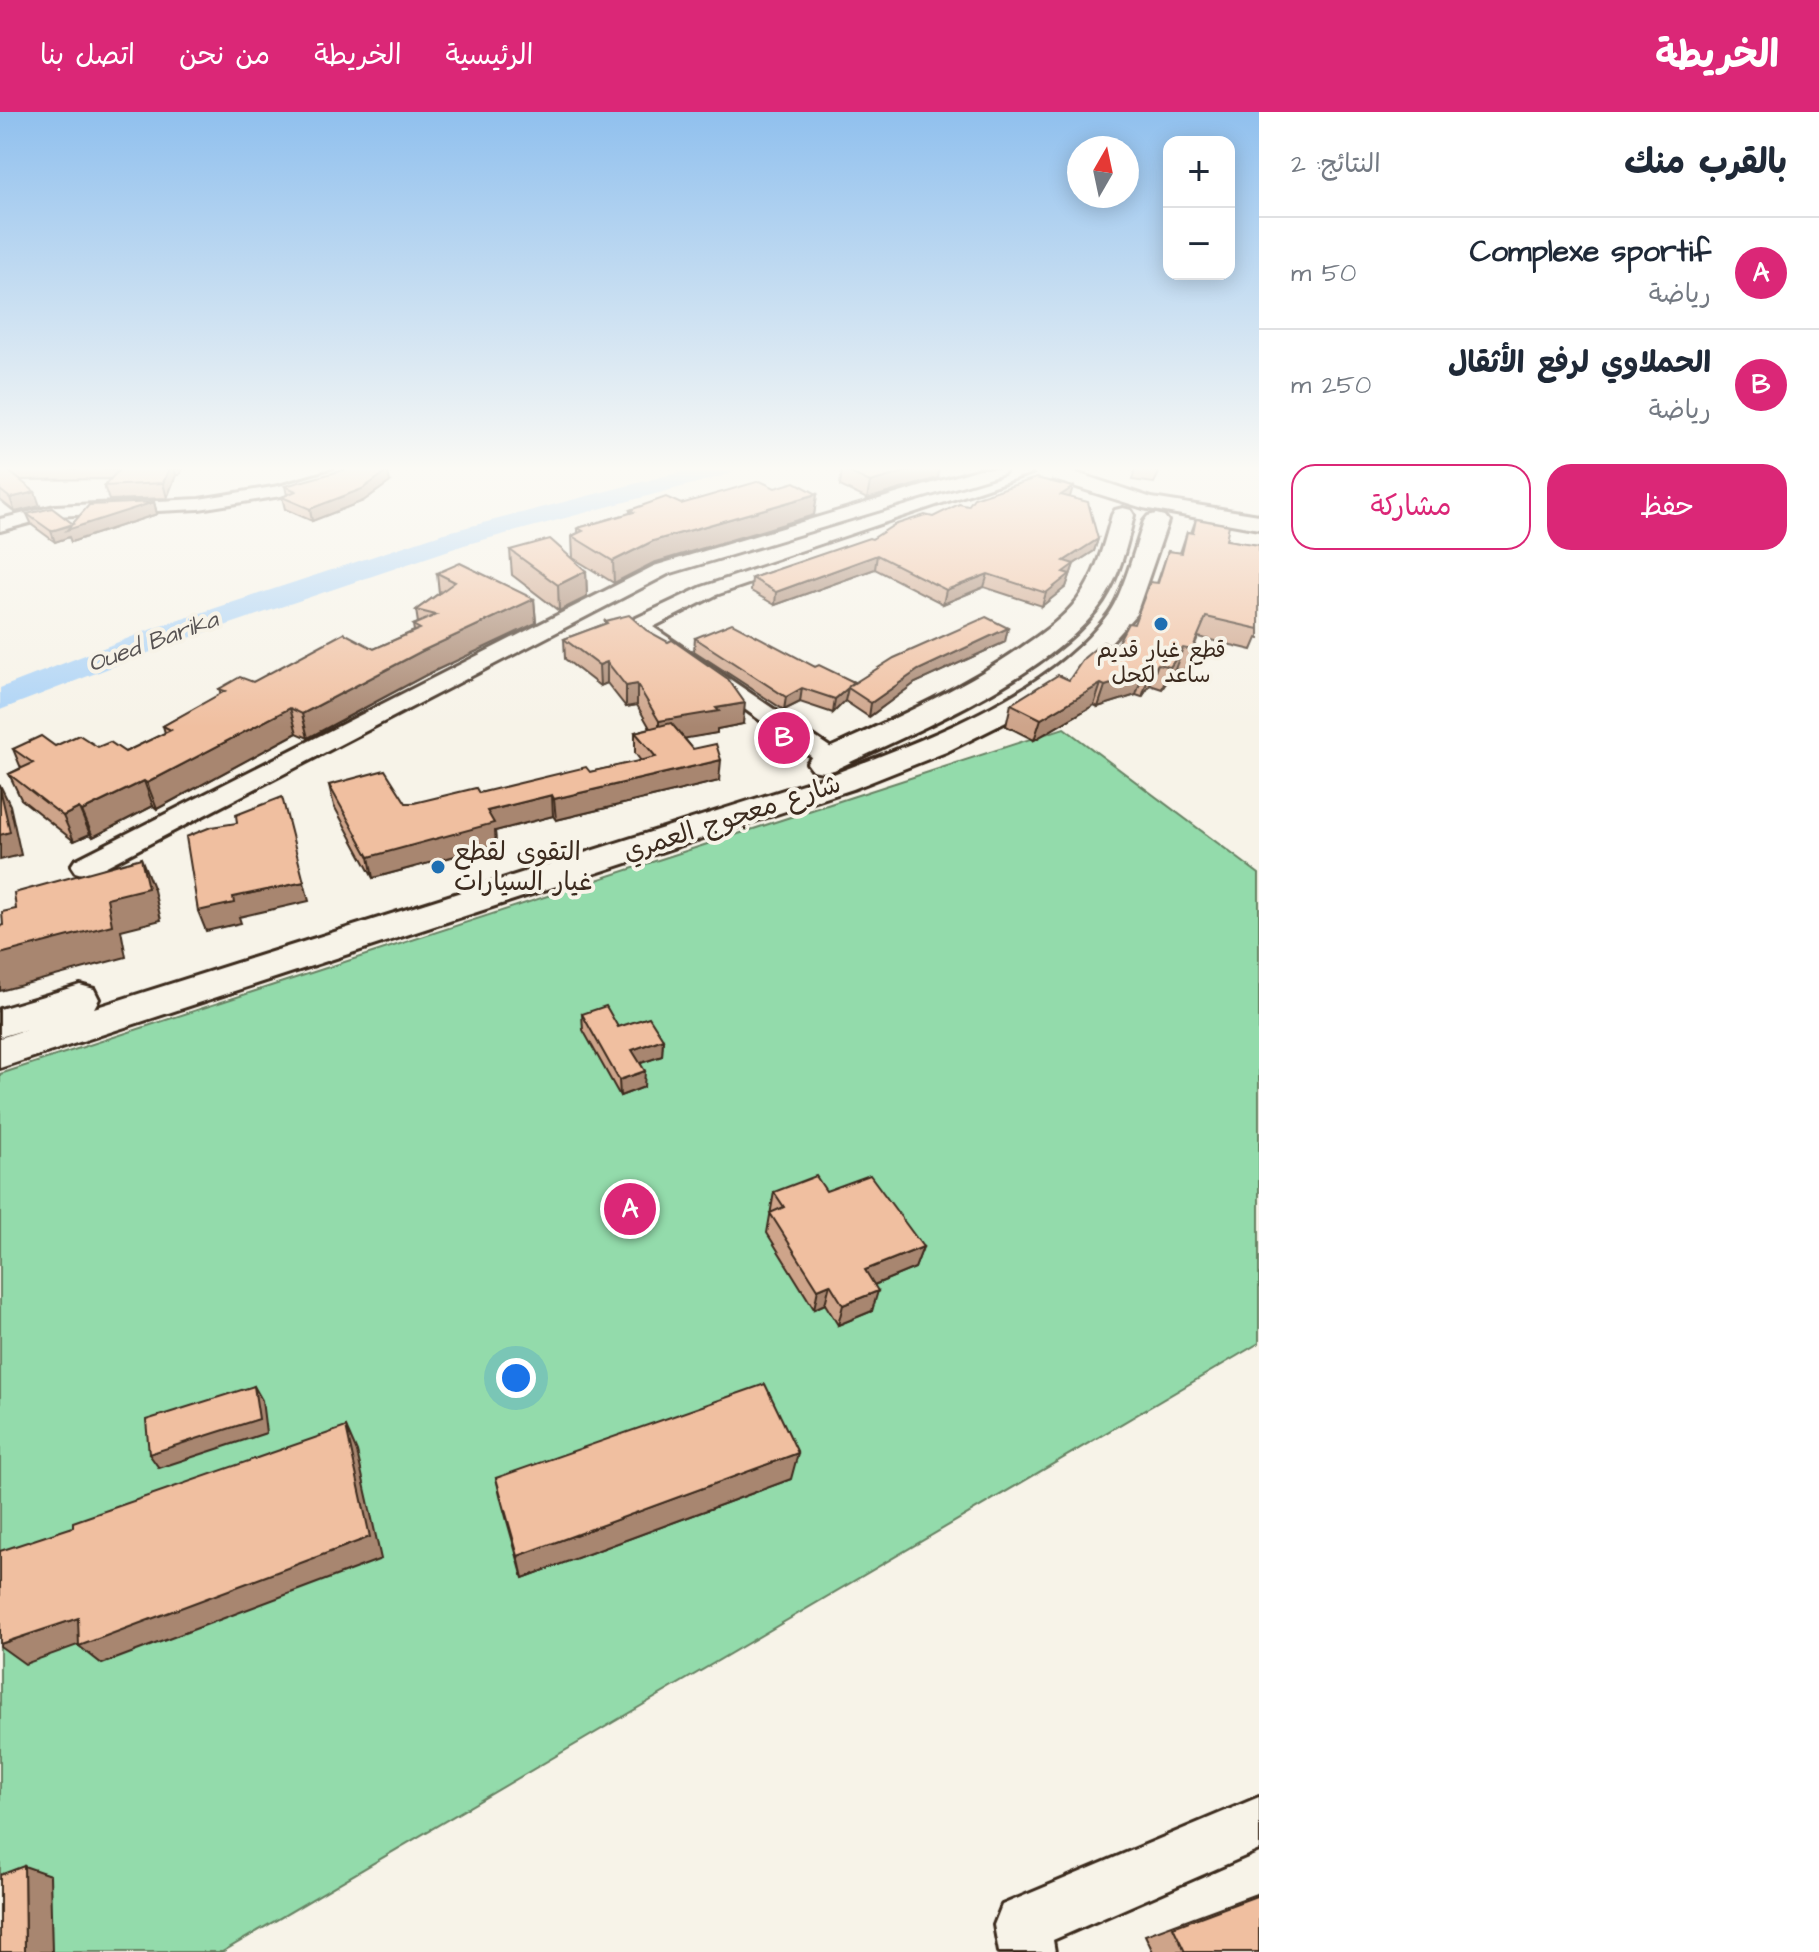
<!DOCTYPE html>
<html lang="ar">
<head>
<meta charset="utf-8">
<style>
  :root { --surface:#fff; --page:#f2f2f3; --text:#1f2937; --muted:#747a83; --line:#e0e1e3; --accent:#db2777 }
  body { margin:0; font-family:"Architects Daughter","Playpen Sans Arabic",sans-serif; background:var(--page); color:var(--text); direction:rtl }
  .controls { position:absolute; right:24px; top:24px; display:grid; overflow:hidden; border-radius:16px; box-shadow:0 4px 20px #0003 }
  .controls button { width:72px; height:72px; display:grid; place-items:center; padding:0; border:0; border-bottom:2px solid var(--line); background:var(--surface); color:var(--text); font:40px sans-serif }
  .compass { position:absolute; left:1067px; top:24px; width:72px; height:72px; border-radius:50%; background:var(--surface); box-shadow:0 4px 20px #0003; rotate:9deg }
  .you { position:absolute; left:516px; top:1266px; width:28px; height:28px; margin:-20px; border:6px solid #fff; border-radius:50%; background:#1a73e8; box-shadow:0 0 0 12px #1a73e833 }
  .badge { display:grid; place-items:center; width:52px; height:52px; border-radius:50%; background:var(--accent); color:#fff; font-size:26px; font-weight:700 }
  .pin { position:absolute; translate:-50% -50%; border:4px solid #fff; box-shadow:0 2px 8px #0006 }
  .list { margin:0; padding:0; list-style:none }
  h2 { display:flex; justify-content:space-between; align-items:center; height:104px; margin:0; padding:0 32px; font-size:34px }
  h2 small { font-size:26px; font-weight:400; color:var(--muted) }
  .list li { display:grid; grid-template-columns:52px 1fr auto; gap:24px; align-items:center; box-sizing:border-box; height:112px; padding:0 32px; border-top:2px solid var(--line) }
  .list b { display:block; font-size:30px; white-space:nowrap }
  .list p { margin:0; font-size:26px; white-space:nowrap; color:var(--muted) }
  .list em { font-size:26px; font-style:normal; color:var(--muted) }
  .actions { display:flex; gap:16px; padding:24px 32px }
  .actions a { flex:1; padding:18px 0; border:2px solid var(--accent); border-radius:24px; text-align:center; font-size:28px; color:var(--accent) }
  .actions .main { background:var(--accent); color:#fff }
  .map { position:relative; flex:none; width:1259px; height:1840px; overflow:hidden; direction:ltr }
  header { display:flex; align-items:center; gap:48px; box-sizing:border-box; height:112px; padding:0 40px; background:var(--accent); color:#fff }
  header strong { font-size:38px }
  nav { display:flex; gap:44px; margin-inline-start:auto; font-size:28px }
  main { display:flex }
  aside { flex:1; background:var(--surface) }
  .map>svg:first-child { display:block }
</style>
</head>
<body>
<header>
<strong>الخريطة</strong>
<nav><a>الرئيسية</a><a>الخريطة</a><a>من نحن</a><a>اتصل بنا</a></nav>
</header>
<main>
<aside>
<h2>بالقرب منك<small>النتائج: 2</small></h2>
<ul class="list">
<li><span class="badge">A</span><div><b>Complexe sportif</b><p>رياضة</p></div><em>50 m</em></li>
<li><span class="badge">B</span><div><b>الحملاوي لرفع الأثقال</b><p>رياضة</p></div><em>250 m</em></li>
</ul>
<div class="actions"><a class="main">حفظ</a><a>مشاركة</a></div>
</aside>
<div class="map">
<svg width="1259" height="1840" viewBox="0 0 1259 1840">
  <rect width="100%" height="100%" fill="#f7f3e8"/>
  <filter id="ink" filterUnits="userSpaceOnUse"><feTurbulence type="fractalNoise" baseFrequency=".0125" numOctaves="2"/><feDisplacementMap in="SourceGraphic" scale="16" xChannelSelector="R" yChannelSelector="G"/><feConvolveMatrix kernelMatrix="1 2 1 2 8 2 1 2 1" color-interpolation-filters="sRGB"/></filter>
  <g filter="url(#ink)">
    <path fill="#93dbab" stroke="#678264" stroke-width="2" d="M 1064,616 L 1259,762 L 1259,1231 L 222,1840 L 0,1840 L 0,962 Z"/>
    <g fill="none" stroke-linecap="round" stroke-linejoin="round">
      <path fill="#add3f6" fill-rule="evenodd" d="M 692,357 L 733,357 L 730,362 L 464,433 L 174,531 L 0,598 L 0,576 L 152,517 L 444,421 Z"/>
      <g stroke="#3b2a1e" stroke-width="6">
        <g id="minor">
          <path d="M 338,357 L 366,357 L 363,361 L 281,384 L 199,397 L 55,404 L 0,419 L 0,407 L 55,394 L 199,387 L 279,374 Z"/>
          <path d="M 980,357 L 1007,357 L 1004,361 L 668,462 L 95,760 L 85,763 L 75,760 L 71,754 L 75,748 L 654,454 Z"/>
          <path d="M 1044,360 L 1053,365 L 1050,369 L 716,483 L 653,515 L 840,642 L 843,647 L 840,652 L 822,652 L 627,514 L 630,509 L 702,475 Z"/>
          <path d="M 1259,1685 L 1259,1738 L 1053,1828 L 1055,1840 L 999,1840 L 994,1813 L 1002,1793 Z"/>
        </g>
      </g>
      <g stroke="#3b2a1e" stroke-width="6">
        <g id="major">
          <path d="M 1032,357 L 1065,357 L 1152,386 L 1259,403 L 1259,417 L 1143,396 L 1035,362 Z"/>
          <path d="M 1123,396 L 1131,398 L 1134,403 C 1127,433 1120,463 1103,489 C 1054,563 913,620 834,658 L 823,660 L 812,658 L 807,651 L 812,644 C 884,611 957,580 1022,535 C 1042,521 1063,507 1078,487 C 1096,463 1104,432 1112,403 L 1115,398 Z"/>
          <path d="M 1156,402 L 1164,404 L 1168,409 L 1136,502 L 1086,558 L 1012,607 L 946,640 L 853,677 L 0,956 L 0,926 L 27,917 L 0,925 L 0,897 L 80,873 L 94,877 L 99,887 L 94,896 L 831,663 C 922,628 1050,583 1109,501 C 1123,482 1136,433 1144,409 L 1148,404 Z"/>
        </g>
      </g>
      <use href="#minor" fill="#f7f3e8" fill-rule="evenodd"/>
      <use href="#major" fill="#f7f3e8" fill-rule="evenodd"/>
    </g>
    <g fill="#cea48a" stroke="#3b2a1e" stroke-width="2">
      <path d="M 0,357 L 183,357 L 179,363 L 176,363 L 167,386 L 109,388 L 104,374 L 110,367 L 20,368 L 40,394 L 15,400 L 0,388 Z"/>
      <path d="M 842,357 L 939,357 L 938,366 L 867,387 L 840,374 Z"/>
      <path d="M 1135,357 L 1161,357 L 1154,371 L 1132,368 Z"/>
      <path d="M 390,370 L 363,389 L 312,409 L 285,397 L 282,385 L 287,383 L 285,374 Z"/>
      <path d="M 775,376 L 817,382 L 814,403 L 653,451 L 614,471 L 573,446 L 572,424 L 578,421 L 578,416 L 630,401 L 630,398 L 681,392 Z"/>
      <path d="M 1070,385 L 1098,427 L 1094,439 L 1074,452 L 1066,475 L 1042,494 L 984,475 L 943,492 L 875,457 L 775,493 L 751,479 L 752,466 L 872,427 L 968,394 Z"/>
      <path d="M 154,390 L 157,402 L 71,430 L 69,425 L 55,430 L 32,413 L 27,402 L 73,411 Z"/>
      <path d="M 1196,407 L 1226,428 L 1259,433 L 1259,527 L 1257,526 L 1252,538 L 1198,525 L 1184,559 L 1175,557 L 1162,577 L 1150,573 L 1142,585 L 1136,583 L 1098,595 L 1094,593 L 1034,628 L 1006,614 L 1011,592 L 1069,568 L 1116,534 L 1134,512 L 1157,471 L 1168,439 L 1180,441 L 1187,420 L 1191,421 Z"/>
      <path d="M 510,438 L 586,459 L 587,485 L 559,499 L 512,463 Z"/>
      <path d="M 437,461 L 534,487 L 536,511 L 426,563 L 308,626 L 297,621 L 157,697 L 153,694 L 93,725 L 90,722 L 74,729 L 21,687 L 9,662 L 21,656 L 13,637 L 55,634 L 98,635 L 125,640 L 165,621 L 163,614 L 221,582 L 219,577 L 253,570 L 374,537 L 414,519 L 413,513 L 418,511 L 416,498 L 439,481 Z"/>
      <path d="M 605,509 L 743,612 L 717,617 L 717,621 L 684,626 L 719,669 L 556,708 L 553,704 L 495,719 L 496,733 L 373,766 L 334,694 L 329,673 L 406,691 L 414,691 L 479,681 L 590,660 L 641,649 L 635,641 L 635,620 L 650,616 L 637,593 L 626,595 L 607,571 L 600,574 L 565,547 L 564,527 L 605,512 Z"/>
      <path d="M 695,526 L 815,555 L 854,570 L 853,572 L 1005,530 L 915,571 L 869,605 L 845,589 L 833,601 L 800,590 L 784,598 L 694,539 Z"/>
      <path d="M 582,902 L 618,915 L 663,927 L 662,944 L 640,951 L 644,975 L 620,984 L 583,918 Z"/>
      <path d="M 826,1079 L 923,1135 L 915,1156 L 874,1173 L 872,1199 L 838,1213 L 825,1192 L 814,1197 L 767,1121 L 774,1080 Z"/>
      <path d="M 496,1366 L 791,1367 L 523,1466 L 502,1391 Z"/>
      <path d="M 1259,1781 L 1259,1840 L 1153,1840 L 1145,1823 Z"/>
    </g>
    <g fill="#a88670" stroke="#3b2a1e" stroke-width="2">
      <path d="M 169,357 L 174,357 L 176,363 L 167,386 L 163,371 Z"/>
      <path d="M 915,357 L 939,357 L 938,366 L 867,387 L 870,370 Z"/>
      <path d="M 388,359 L 390,370 L 363,389 L 312,409 L 310,397 Z"/>
      <path d="M 1073,375 L 1069,388 L 1061,383 Z"/>
      <path d="M 35,380 L 40,394 L 15,400 L 10,386 Z"/>
      <path d="M 817,382 L 814,403 L 653,451 L 614,471 L 613,449 L 653,429 Z"/>
      <path d="M 154,390 L 157,402 L 71,430 L 69,425 L 55,430 L 51,419 Z"/>
      <path d="M 1098,427 L 1094,439 L 1074,452 L 1066,475 L 1042,494 L 1046,481 L 1064,449 Z"/>
      <path d="M 877,443 L 875,457 L 775,493 L 776,480 Z"/>
      <path d="M 586,459 L 587,485 L 559,499 L 558,473 Z"/>
      <path d="M 988,462 L 984,475 L 943,492 L 946,478 Z"/>
      <path d="M 534,487 L 536,511 L 426,563 L 308,626 L 302,602 L 422,539 Z"/>
      <path d="M 1008,516 L 1005,530 L 915,571 L 869,605 L 871,591 L 918,558 Z"/>
      <path d="M 1183,536 L 1175,557 L 1162,577 L 1170,555 Z"/>
      <path d="M 607,550 L 607,571 L 600,574 L 599,553 Z"/>
      <path d="M 1158,552 L 1150,573 L 1142,585 L 1149,564 Z"/>
      <path d="M 1143,562 L 1136,583 L 1098,595 L 1105,574 Z"/>
      <path d="M 637,572 L 637,593 L 626,595 L 626,574 Z"/>
      <path d="M 1101,572 L 1094,593 L 1034,628 L 1041,607 Z"/>
      <path d="M 802,576 L 800,590 L 784,598 L 786,585 Z"/>
      <path d="M 848,576 L 845,589 L 833,601 L 835,587 Z"/>
      <path d="M 745,591 L 743,612 L 717,617 L 717,621 L 659,631 L 659,609 L 716,596 Z"/>
      <path d="M 290,596 L 297,621 L 157,697 L 147,671 Z"/>
      <path d="M 721,648 L 719,669 L 556,708 L 554,687 Z"/>
      <path d="M 144,669 L 153,694 L 93,725 L 82,699 Z"/>
      <path d="M 0,673 L 10,693 L 21,743 L 0,748 Z"/>
      <path d="M 552,683 L 553,704 L 495,719 L 496,733 L 373,766 L 369,745 L 487,699 Z"/>
      <path d="M 79,696 L 90,722 L 74,729 L 63,704 Z"/>
      <path d="M 141,746 L 154,778 L 161,808 L 121,818 L 126,845 L 0,879 L 0,842 Z"/>
      <path d="M 304,770 L 309,789 L 239,805 L 241,811 L 206,819 L 198,799 L 233,785 Z"/>
      <path d="M 663,927 L 662,944 L 632,954 L 632,938 Z"/>
      <path d="M 645,959 L 644,975 L 620,984 L 619,968 Z"/>
      <path d="M 923,1135 L 915,1156 L 859,1179 L 865,1158 Z"/>
      <path d="M 830,1172 L 825,1192 L 814,1197 L 818,1177 Z"/>
      <path d="M 878,1179 L 872,1199 L 838,1213 L 843,1193 Z"/>
      <path d="M 254,1274 L 262,1288 L 266,1321 L 159,1356 L 149,1342 Z"/>
      <path d="M 346,1315 L 357,1340 L 381,1447 L 102,1552 L 79,1534 Z"/>
      <path d="M 798,1341 L 791,1367 L 523,1466 L 518,1444 Z"/>
      <path d="M 78,1506 L 100,1525 L 25,1552 L 0,1534 L 0,1532 Z"/>
      <path d="M 24,1754 L 50,1763 L 52,1840 L 25,1840 Z"/>
    </g>
    <g fill="#f0bfa0" stroke="#3b2a1e" stroke-width="2">
      <path d="M 0,357 L 6,357 L 35,380 L 10,386 L 0,378 Z"/>
      <path d="M 120,357 L 169,357 L 163,371 L 104,374 Z"/>
      <path d="M 347,357 L 384,357 L 388,359 L 362,377 L 310,397 L 282,385 L 296,379 L 285,374 Z"/>
      <path d="M 842,357 L 915,357 L 870,370 Z"/>
      <path d="M 1137,357 L 1160,357 L 1158,360 Z"/>
      <path d="M 1036,366 L 1073,375 L 1061,383 L 1088,390 L 1098,427 L 1064,449 L 1074,452 L 1063,460 L 1070,462 L 1046,481 L 988,462 L 946,478 L 877,443 L 776,480 L 752,466 L 869,426 L 872,427 L 894,413 L 925,403 L 933,405 L 959,392 L 968,394 L 974,386 Z"/>
      <path d="M 760,369 L 775,376 L 795,370 L 817,382 L 653,429 L 613,449 L 572,424 L 583,419 L 578,416 L 634,400 L 630,398 L 666,385 L 681,392 Z"/>
      <path d="M 154,390 L 67,418 L 89,393 Z"/>
      <path d="M 52,396 L 73,412 L 51,419 L 27,402 Z"/>
      <path d="M 1196,407 L 1229,413 L 1226,428 L 1259,433 L 1259,517 L 1206,505 L 1192,538 L 1183,536 L 1170,555 L 1158,552 L 1149,564 L 1143,562 L 1105,574 L 1101,572 L 1041,607 L 1011,592 L 1058,563 L 1069,568 L 1084,546 L 1103,530 L 1116,534 L 1128,511 L 1134,512 L 1150,470 L 1158,471 L 1168,439 L 1182,441 L 1187,420 L 1193,421 Z"/>
      <path d="M 550,427 L 586,459 L 558,473 L 510,438 Z"/>
      <path d="M 460,451 L 534,487 L 422,539 L 302,602 L 290,596 L 147,671 L 144,669 L 82,699 L 79,696 L 63,704 L 9,662 L 33,651 L 13,637 L 41,624 L 55,634 L 79,623 L 98,635 L 110,630 L 125,640 L 171,618 L 163,614 L 225,579 L 219,577 L 240,565 L 253,570 L 344,521 L 374,537 L 420,517 L 413,513 L 436,503 L 416,498 L 455,470 L 437,461 Z"/>
      <path d="M 629,503 L 646,518 L 668,530 L 672,528 L 728,567 L 745,591 L 716,596 L 719,599 L 659,609 L 637,572 L 626,574 L 607,550 L 599,553 L 564,527 L 607,511 L 605,509 Z"/>
      <path d="M 986,505 L 1008,516 L 918,558 L 871,591 L 848,576 L 835,587 L 802,576 L 786,585 L 695,526 L 732,511 L 815,555 L 819,553 L 854,570 L 848,575 L 894,546 Z"/>
      <path d="M 671,611 L 693,637 L 716,632 L 721,648 L 554,687 L 552,683 L 487,699 L 494,711 L 369,745 L 329,673 L 385,658 L 406,691 L 414,691 L 476,676 L 479,681 L 586,655 L 590,660 L 656,645 L 635,620 Z"/>
      <path d="M 0,676 L 10,720 L 0,723 Z"/>
      <path d="M 282,685 L 304,770 L 233,785 L 234,791 L 198,799 L 186,725 L 211,715 L 237,711 L 236,703 Z"/>
      <path d="M 141,746 L 148,776 L 107,786 L 112,813 L 0,842 L 0,814 L 3,813 L 2,800 L 16,797 L 14,781 Z"/>
      <path d="M 606,894 L 618,915 L 649,905 L 663,927 L 632,938 L 645,959 L 619,968 L 582,902 Z"/>
      <path d="M 870,1063 L 923,1135 L 865,1158 L 878,1179 L 843,1193 L 830,1172 L 818,1177 L 770,1101 L 784,1095 L 774,1080 L 816,1064 L 826,1079 Z"/>
      <path d="M 765,1272 L 798,1341 L 518,1444 L 496,1366 Z"/>
      <path d="M 254,1274 L 259,1307 L 149,1342 L 146,1308 Z"/>
      <path d="M 346,1315 L 370,1425 L 79,1534 L 78,1506 L 0,1532 L 0,1439 L 73,1415 L 73,1410 Z"/>
      <path d="M 24,1754 L 25,1840 L 0,1840 L 0,1763 Z"/>
      <path d="M 1259,1783 L 1259,1840 L 1185,1840 L 1173,1815 Z"/>
    </g>
  </g>
  <linearGradient id="sky" x2="0" y2="1"><stop stop-color="#90c0ee"/><stop offset="0.58" stop-color="#fbfaf5"/><stop offset="1" stop-color="#fbfaf5" stop-opacity="0"/></linearGradient>
  <rect width="1259" height="615" fill="url(#sky)"/>
  <g fill="#1f6fb2" stroke="#f7f3e8" stroke-width="3">
    <circle cx="1161" cy="512" r="8"/>
    <circle cx="438" cy="755" r="8"/>
  </g>
  <g text-anchor="middle" dominant-baseline="central" stroke-width="8" stroke-linejoin="round" paint-order="stroke">
    <g font-size="22" fill="#3b2a1e" stroke="#f7f3e8">
      <text x="1161" y="538">قطع غيار قديم<tspan x="1161" dy="25">ساعد لكحل</tspan></text>
    </g>
    <g font-size="24" font-style="italic" fill="#585454" stroke="#f7f3e8">
      <text transform="translate(153 530) rotate(-20)">Oued Barika</text>
    </g>
    <g font-size="26" fill="#3b2a1e" stroke="#f7f3e8">
      <text transform="translate(732 706) rotate(-18)">شارع معجوج العمري</text>
    </g>
    <g font-size="26" fill="#3b2a1e" stroke="#f7f3e8" text-anchor="start">
      <text x="454" y="740">التقوى لقطع<tspan x="454" dy="30">غيار السيارات</tspan></text>
    </g>
  </g>
</svg>
<div class="controls">
<button>+</button>
<button>−</button>
</div>
<svg class="compass" viewBox="-18 -18 36 36"><path d="M0-13l5 13h-10z" fill="#e53935"/><path d="M0 13l5-13h-10z" fill="#747a83"/></svg>
<div class="you"></div>
<div class="pin badge" style="left:630px;top:1097px">A</div>
<div class="pin badge" style="left:784px;top:626px">B</div>
</div>
</main>
</body>
</html>
